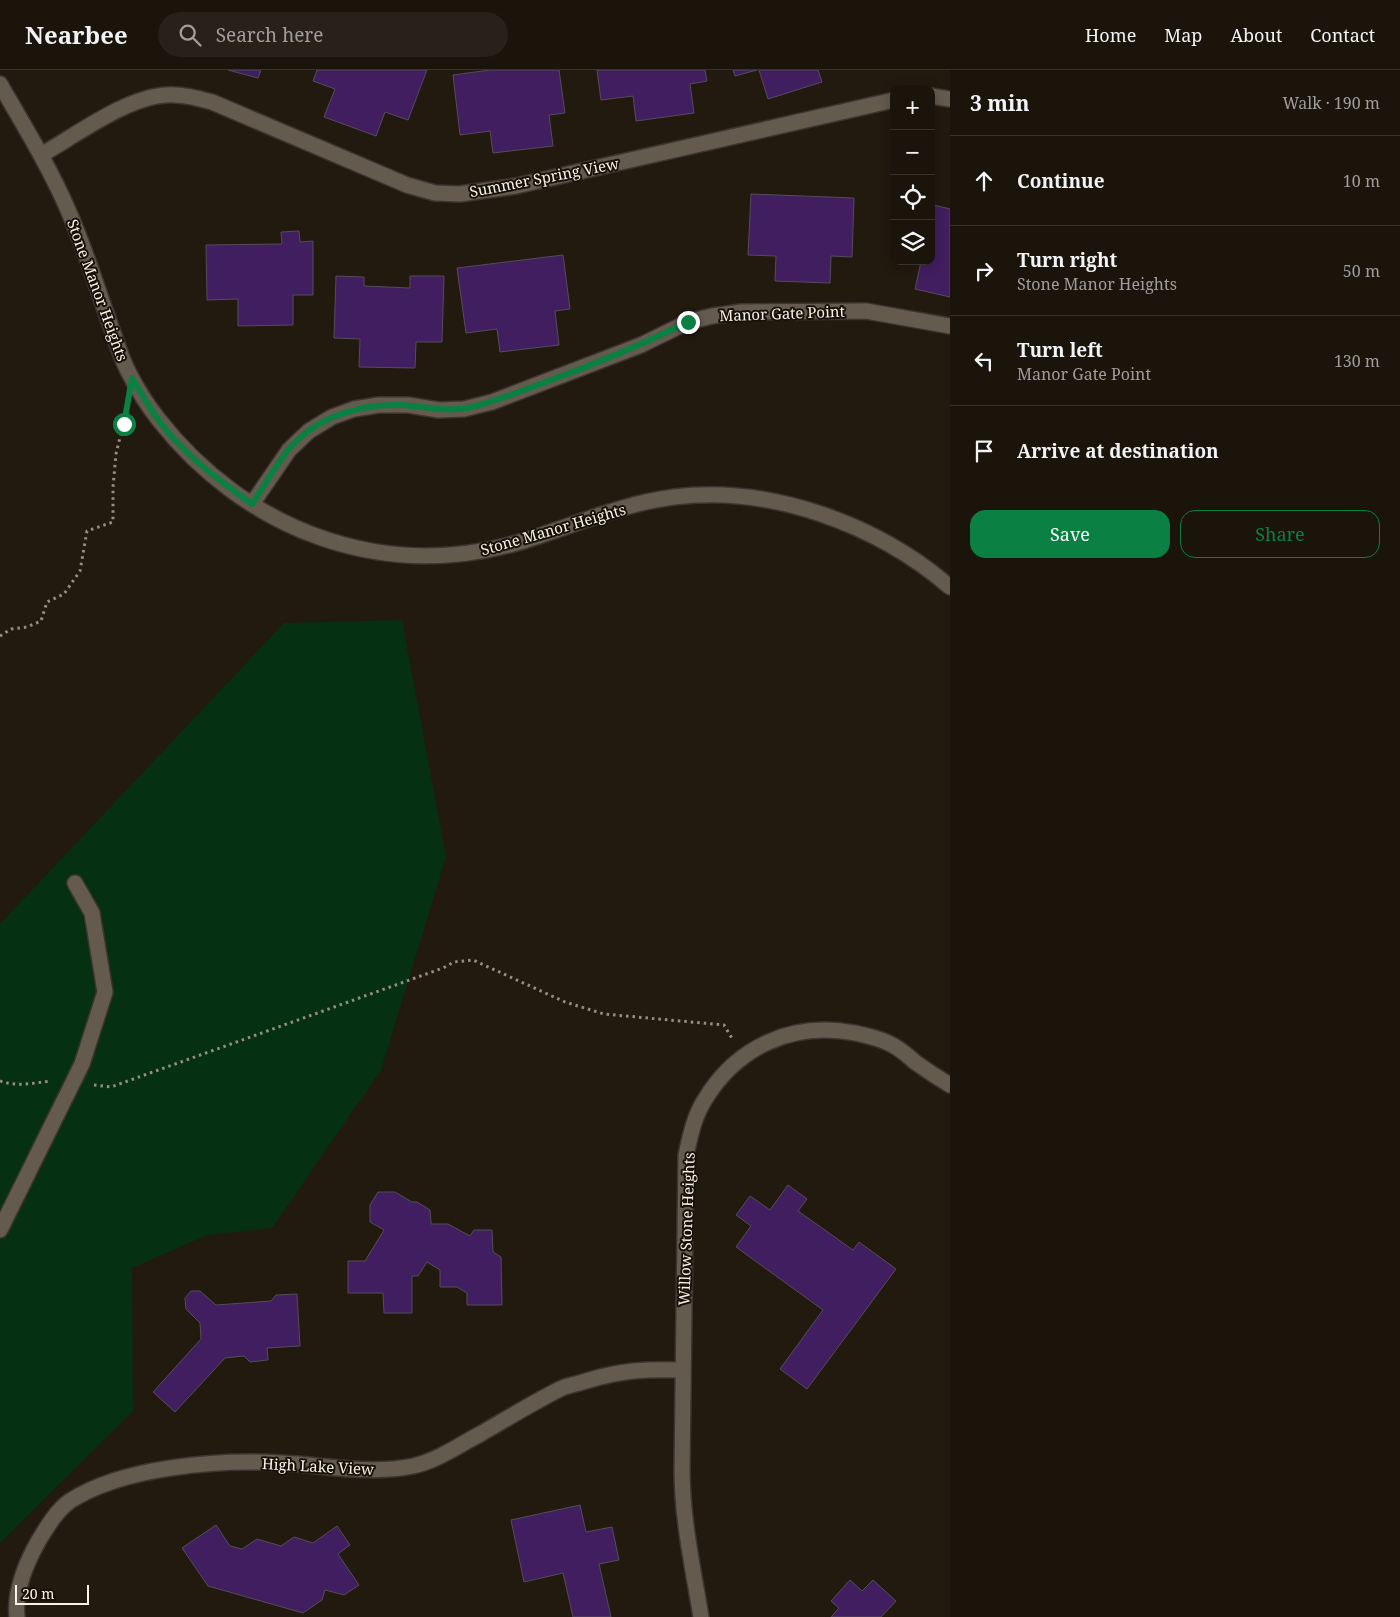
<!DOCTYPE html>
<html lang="en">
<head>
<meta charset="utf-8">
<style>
  :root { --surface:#1a140b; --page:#272119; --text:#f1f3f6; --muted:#9f9e9d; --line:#38332c; --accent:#0b8043 }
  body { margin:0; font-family:"Noto Serif",serif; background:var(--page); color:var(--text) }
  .controls { position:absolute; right:15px; top:15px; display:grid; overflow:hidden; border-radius:10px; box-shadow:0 2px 12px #0003 }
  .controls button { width:45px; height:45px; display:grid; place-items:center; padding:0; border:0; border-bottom:1px solid var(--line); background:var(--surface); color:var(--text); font:25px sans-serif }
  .scale { position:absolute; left:15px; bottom:12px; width:74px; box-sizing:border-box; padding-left:5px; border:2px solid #f8f2eb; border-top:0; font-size:14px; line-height:18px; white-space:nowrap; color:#f8f2eb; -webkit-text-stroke:4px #191107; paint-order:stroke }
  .stop { position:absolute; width:15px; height:15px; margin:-11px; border:4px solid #0b8043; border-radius:50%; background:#fff }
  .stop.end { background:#0b8043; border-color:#fff; box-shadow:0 1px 5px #0008 }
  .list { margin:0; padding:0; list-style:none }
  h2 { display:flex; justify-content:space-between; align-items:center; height:65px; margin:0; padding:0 20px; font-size:21px }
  h2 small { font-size:16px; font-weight:400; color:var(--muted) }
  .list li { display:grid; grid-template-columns:32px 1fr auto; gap:15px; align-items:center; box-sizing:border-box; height:90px; padding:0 20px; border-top:1px solid var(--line) }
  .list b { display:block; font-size:19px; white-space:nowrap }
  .list p { margin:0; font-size:16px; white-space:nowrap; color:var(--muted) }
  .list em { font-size:16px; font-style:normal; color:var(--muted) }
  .actions { display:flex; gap:10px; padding:15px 20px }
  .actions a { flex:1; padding:11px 0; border:1px solid var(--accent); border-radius:15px; text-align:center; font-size:18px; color:var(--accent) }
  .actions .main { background:var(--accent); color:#fff }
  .icon { flex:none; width:28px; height:28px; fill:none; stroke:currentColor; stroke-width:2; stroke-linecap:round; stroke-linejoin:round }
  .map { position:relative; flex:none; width:950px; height:1547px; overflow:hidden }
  header { display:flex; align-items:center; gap:30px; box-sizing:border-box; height:70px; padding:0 25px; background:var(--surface); border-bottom:1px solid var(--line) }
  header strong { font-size:24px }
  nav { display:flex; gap:28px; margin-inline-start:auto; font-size:18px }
  .search { width:350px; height:45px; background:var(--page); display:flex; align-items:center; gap:12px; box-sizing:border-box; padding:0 18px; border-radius:28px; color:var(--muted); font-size:19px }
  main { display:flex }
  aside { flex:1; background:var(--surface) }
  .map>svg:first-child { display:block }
</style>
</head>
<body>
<header>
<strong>Nearbee</strong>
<div class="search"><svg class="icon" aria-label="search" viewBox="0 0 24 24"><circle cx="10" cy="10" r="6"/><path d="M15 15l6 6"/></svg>Search here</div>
<nav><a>Home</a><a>Map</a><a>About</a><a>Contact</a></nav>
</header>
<main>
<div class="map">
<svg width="950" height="1547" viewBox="0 0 950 1547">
  <rect width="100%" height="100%" fill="#221a0f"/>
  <path fill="#063012" d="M 402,550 L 446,787 L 381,1000 L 272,1158 L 207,1165 L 132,1198 L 133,1341 L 0,1473 L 0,854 L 284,553 Z"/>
  <g fill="#411e60" stroke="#534d5a">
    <path d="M 228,0 L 261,0 L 258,8 Z"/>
    <path d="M 317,0 L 427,0 L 408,50 L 385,42 L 376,66 L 324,47 L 335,19 L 313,11 Z"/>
    <path d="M 490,0 L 559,0 L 565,43 L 549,45 L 553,76 L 493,83 L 490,61 L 460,65 L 453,5 Z"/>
    <path d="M 597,0 L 705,0 L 707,11 L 690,14 L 694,43 L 636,51 L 633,26 L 601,30 Z"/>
    <path d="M 733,0 L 757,0 L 735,6 Z"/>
    <path d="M 759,0 L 818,0 L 822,12 L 768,29 Z"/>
    <path d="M 751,124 L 854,128 L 852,187 L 831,186 L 830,213 L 775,211 L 776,186 L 748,185 Z"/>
    <path d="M 931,131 L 935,132 L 934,135 L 950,139 L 950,227 L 915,219 L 921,192 L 920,191 L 931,191 Z"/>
    <path d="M 299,161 L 300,172 L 313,171 L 313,225 L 293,225 L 293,255 L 238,256 L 238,229 L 207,230 L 206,175 L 282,174 L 281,162 Z"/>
    <path d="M 563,185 L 570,239 L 555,241 L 559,275 L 500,282 L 497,259 L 466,263 L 457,198 Z"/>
    <path d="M 336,206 L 364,207 L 364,216 L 410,218 L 410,206 L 444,206 L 442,272 L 416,272 L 415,298 L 359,297 L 360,269 L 334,268 Z"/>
    <path d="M 788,1115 L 807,1129 L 798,1141 L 853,1180 L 859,1172 L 896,1199 L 807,1319 L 780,1299 L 823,1240 L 736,1177 L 751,1156 L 736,1145 L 750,1126 L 770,1140 Z"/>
    <path d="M 378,1122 L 395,1122 L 412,1132 L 417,1132 L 430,1140 L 431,1154 L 448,1154 L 470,1166 L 474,1160 L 492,1160 L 493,1182 L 501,1187 L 502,1235 L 467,1235 L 467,1223 L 457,1217 L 440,1217 L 440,1200 L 427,1192 L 418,1206 L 412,1206 L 412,1243 L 384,1243 L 383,1223 L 348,1223 L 348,1191 L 365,1191 L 384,1160 L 370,1152 L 370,1135 Z"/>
    <path d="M 191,1221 L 200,1221 L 216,1235 L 271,1231 L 276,1225 L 297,1224 L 300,1276 L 267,1278 L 268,1290 L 250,1292 L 244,1286 L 225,1288 L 175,1342 L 153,1322 L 201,1269 L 200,1253 L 186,1239 L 185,1228 Z"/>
    <path d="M 580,1435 L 586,1462 L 612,1457 L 619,1490 L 599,1494 L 611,1547 L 573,1547 L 563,1503 L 524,1512 L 511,1450 Z"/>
    <path d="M 216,1455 L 230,1476 L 242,1479 L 257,1469 L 281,1476 L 294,1467 L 313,1473 L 337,1456 L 350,1475 L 338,1484 L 359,1515 L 344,1525 L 325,1520 L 322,1530 L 303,1543 L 208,1516 L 182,1478 Z"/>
    <path d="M 850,1510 L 862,1521 L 873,1510 L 896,1531 L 881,1547 L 831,1547 L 839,1538 L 831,1531 Z"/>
  </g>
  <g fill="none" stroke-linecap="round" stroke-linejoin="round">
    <g stroke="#3b3430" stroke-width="18">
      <g id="minor">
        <path d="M 0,14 C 24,56 49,96 68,140 C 85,178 97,218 111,257 C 117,272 121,289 129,303 C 137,319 148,336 159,350 C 244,458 378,511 513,474 C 566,459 618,434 674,427 C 770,415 877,454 950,517"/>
        <path d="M 931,26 L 950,29"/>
        <path d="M 41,85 C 76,65 127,27 166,25 C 182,24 197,28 212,32 L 407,115 L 435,123 L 460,124 L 516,116 L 894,30"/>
        <path d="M 252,434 L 289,380 L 309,361 L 332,347 L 354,339 L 379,335 L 408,335 L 439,340 L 464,339 L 492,332 L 641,275 L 688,252 L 712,246 L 741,242 L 866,241 L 950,256"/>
        <path d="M 0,1160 L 82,994 L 105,922 L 92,843 L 75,813"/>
        <path d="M 17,1547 C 14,1520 26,1493 39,1470 C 47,1457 57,1440 70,1431 C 122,1397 220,1389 281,1393 C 325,1395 369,1405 413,1396 C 437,1391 461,1374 482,1363 C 508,1348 534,1332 560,1319 C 568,1315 578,1314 586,1311 C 622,1300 645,1299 682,1300"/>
        <path d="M 701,1547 C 693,1498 682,1449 682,1399 L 686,1085 C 690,1067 694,1047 704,1031 C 736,977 792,951 855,963 C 868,966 883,969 894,976 C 902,980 909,987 915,992 C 926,1000 938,1008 950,1015"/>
      </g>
    </g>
    <g stroke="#958e85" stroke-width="3" stroke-dasharray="2.5 4" stroke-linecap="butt">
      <path d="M 0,566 L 11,559 L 27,557 L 41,551 L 47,532 L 64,524 L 80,501 L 87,461 L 113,452 L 113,417 L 116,384 L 127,338"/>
      <path d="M 0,1011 C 16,1017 34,1013 51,1011"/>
      <path d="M 94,1015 L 111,1017 L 443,898 L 454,892 L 473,890 L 565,932 L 604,944 L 724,955 L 733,970"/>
    </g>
    <use href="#minor" stroke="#645a4d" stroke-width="15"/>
  </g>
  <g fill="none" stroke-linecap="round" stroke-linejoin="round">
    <path stroke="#0b8043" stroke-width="6" d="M 124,354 L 132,308 C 140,321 148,335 157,348 C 182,383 217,409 252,434 C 264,416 275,397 288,380 C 316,347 358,334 400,335 C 425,336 448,343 472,337 C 499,330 525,320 551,310 C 598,293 643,274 688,252"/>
  </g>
  <g text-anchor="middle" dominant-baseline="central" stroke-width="4" stroke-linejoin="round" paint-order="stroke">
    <g font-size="15" fill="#f8f2eb" stroke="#191107">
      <text transform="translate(544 107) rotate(-11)">Summer Spring View</text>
      <text transform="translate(98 220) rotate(70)">Stone Manor Heights</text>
      <text transform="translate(782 243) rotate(-2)">Manor Gate Point</text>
      <text transform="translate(553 459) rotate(-16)">Stone Manor Heights</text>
      <text transform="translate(686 1159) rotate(-88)">Willow Stone Heights</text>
      <text transform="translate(318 1396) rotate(3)">High Lake View</text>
    </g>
  </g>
</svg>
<div class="controls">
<button>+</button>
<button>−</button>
<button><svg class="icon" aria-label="locate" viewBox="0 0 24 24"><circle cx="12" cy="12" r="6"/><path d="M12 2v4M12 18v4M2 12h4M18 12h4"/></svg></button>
<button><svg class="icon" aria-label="layers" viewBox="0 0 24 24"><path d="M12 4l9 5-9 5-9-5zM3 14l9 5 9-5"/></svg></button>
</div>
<div class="scale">20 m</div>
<div class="stop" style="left:124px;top:354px"></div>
<div class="stop end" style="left:688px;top:252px"></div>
</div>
<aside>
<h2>3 min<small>Walk · 190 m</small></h2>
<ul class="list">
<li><svg class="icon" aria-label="ahead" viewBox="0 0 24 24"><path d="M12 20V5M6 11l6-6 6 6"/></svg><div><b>Continue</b></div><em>10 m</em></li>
<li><svg class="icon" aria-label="right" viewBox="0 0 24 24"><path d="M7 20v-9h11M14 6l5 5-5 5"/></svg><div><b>Turn right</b><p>Stone Manor Heights</p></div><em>50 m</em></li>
<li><svg class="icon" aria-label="left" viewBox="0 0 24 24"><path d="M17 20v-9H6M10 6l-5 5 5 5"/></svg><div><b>Turn left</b><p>Manor Gate Point</p></div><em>130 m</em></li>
<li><svg class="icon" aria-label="arrive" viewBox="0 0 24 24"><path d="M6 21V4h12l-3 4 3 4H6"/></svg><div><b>Arrive at destination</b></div></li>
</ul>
<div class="actions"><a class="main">Save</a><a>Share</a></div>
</aside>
</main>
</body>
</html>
